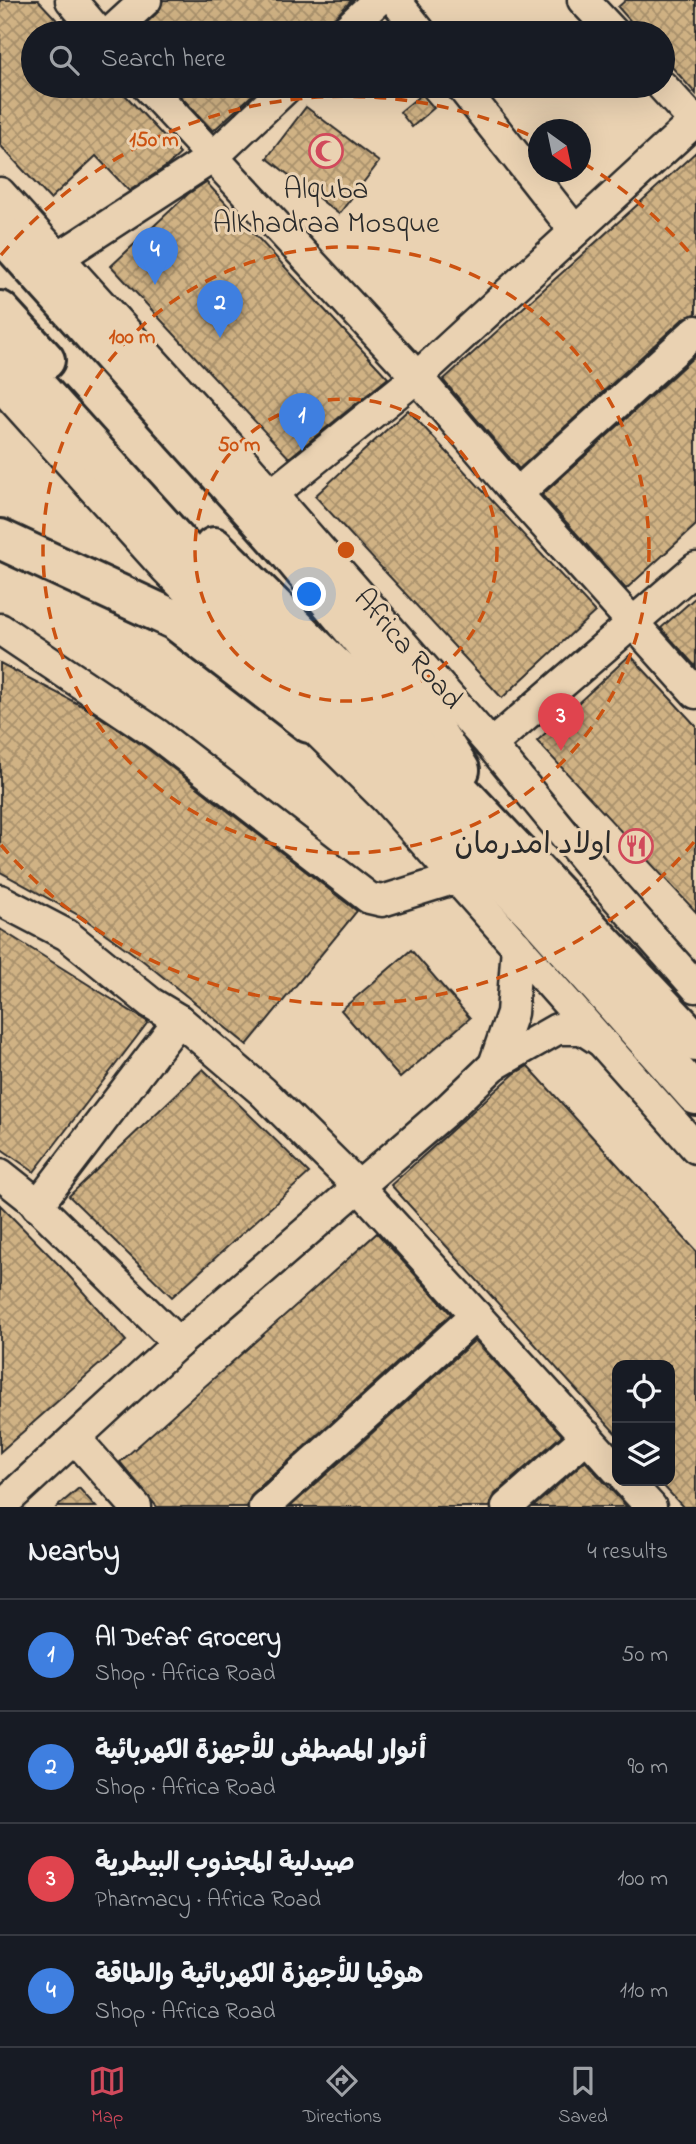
<!DOCTYPE html>
<html lang="en">
<head>
<meta charset="utf-8">
<style>
  :root { --surface:#171b24; --page:#242831; --text:#f1f3f6; --muted:#9ea1a6; --line:#363941; --accent:#d1495b }
  body { margin:0; font-family:"Indie Flower","Playpen Sans Arabic",sans-serif; background:var(--page); color:var(--text) }
  .controls { position:absolute; right:21px; bottom:21px; display:grid; overflow:hidden; border-radius:14px; box-shadow:0 7px 28px #0002 }
  .controls button { width:63px; height:63px; display:grid; place-items:center; padding:0; border:0; border-bottom:2px solid var(--line); background:var(--surface); color:var(--text); font:35px sans-serif }
  .compass { position:absolute; left:528px; top:119px; width:63px; height:63px; border-radius:50%; background:var(--surface); box-shadow:0 7px 28px #0002; rotate:147deg }
  .you { position:absolute; left:310px; top:595px; width:24px; height:24px; margin:-18px; border:5px solid #fff; border-radius:50%; background:#1a73e8; box-shadow:0 0 0 10px #1a73e833 }
  .badge { display:grid; place-items:center; width:46px; height:46px; border-radius:50%; background:var(--accent); color:#fff; font-size:23px; font-weight:700 }
  .pin { position:absolute; translate:-50% -58px; filter:drop-shadow(0 2px 4px #0008) }
  .pin::after { content:''; position:absolute; top:37px; width:24px; height:21px; background:inherit; clip-path:polygon(0 0,100% 0,50% 100%) }
  .list { margin:0; padding:0; list-style:none }
  h2 { display:flex; justify-content:space-between; align-items:center; height:91px; margin:0; padding:0 28px; font-size:30px }
  h2 small { font-size:23px; font-weight:400; color:var(--muted) }
  .list li { display:grid; grid-template-columns:46px 1fr auto; gap:21px; align-items:center; box-sizing:border-box; height:112px; padding:0 28px; border-top:2px solid var(--line) }
  .list b { display:block; font-size:26px; white-space:nowrap }
  .list p { margin:0; font-size:23px; white-space:nowrap; color:var(--muted) }
  .list em { font-size:23px; font-style:normal; color:var(--muted) }
  .icon { flex:none; width:38px; height:38px; fill:none; stroke:currentColor; stroke-width:2; stroke-linecap:round; stroke-linejoin:round }
  .map { position:relative; flex:none; width:696px; height:1507px; overflow:hidden }
  .search { position:absolute; background:var(--surface); box-shadow:0 7px 28px #0002; left:21px; right:21px; top:21px; height:77px; display:flex; align-items:center; gap:18px; box-sizing:border-box; padding:0 24px; border-radius:38px; color:var(--muted); font-size:26px }
  .sheet { height:539px; background:var(--surface) }
  nav { display:flex; justify-content:space-around; align-items:center; box-sizing:border-box; height:98px; border-top:2px solid var(--line); background:var(--surface); font-size:19px; color:var(--muted) }
  nav a { display:grid; justify-items:center; gap:4px }
  nav .on { color:var(--accent) }
  .map>svg:first-child { display:block }
</style>
</head>
<body>
<div class="map">
<svg width="696" height="1507" viewBox="0 0 696 1507">
  <defs>
    <pattern id="building-cross-hatch" width="8" height="8" patternUnits="userSpaceOnUse" patternTransform="scale(1.75)"><rect width="8" height="8" fill="#d0b284"/><path d="M0 0l8 8M0 8l8-8" fill="none" stroke="#a9916c"/></pattern>
  </defs>
  <rect width="100%" height="100%" fill="#ead2b2"/>
  <filter id="ink" filterUnits="userSpaceOnUse"><feTurbulence type="fractalNoise" baseFrequency=".0143" numOctaves="2"/><feDisplacementMap in="SourceGraphic" scale="14" xChannelSelector="R" yChannelSelector="G"/><feConvolveMatrix kernelMatrix="1 2 1 2 8 2 1 2 1" color-interpolation-filters="sRGB"/></filter>
  <g filter="url(#ink)">
    <g fill="url(#building-cross-hatch)" stroke="#2b2b2b" stroke-width="2">
      <path d="M 0,0 L 38,0 L 69,33 L 33,33 L 33,86 L 117,86 L 180,154 L 167,166 L 129,191 L 96,156 L 50,199 L 0,145 Z"/>
      <path d="M 163,0 L 352,0 L 320,33 L 136,33 L 158,12 Z"/>
      <path d="M 626,0 L 696,0 L 696,94 L 663,57 L 663,33 L 641,33 L 618,7 Z"/>
      <path d="M 171,86 L 262,86 L 213,131 Z"/>
      <path d="M 422,94 L 434,108 L 412,127 L 400,112 Z"/>
      <path d="M 306,107 L 379,162 L 339,214 L 267,158 Z"/>
      <path d="M 696,152 L 696,314 L 684,318 L 519,469 L 443,380 Z"/>
      <path d="M 206,182 L 388,378 L 289,458 L 111,266 L 188,194 Z"/>
      <path d="M 696,355 L 696,525 L 626,589 L 542,495 Z"/>
      <path d="M 408,410 L 595,612 L 502,698 L 315,496 Z"/>
      <path d="M 696,597 L 696,667 L 661,628 Z"/>
      <path d="M 630,655 L 696,726 L 696,912 L 537,741 Z"/>
      <path d="M 0,663 L 88,709 L 148,749 L 357,911 L 247,1045 L 142,960 L 82,917 L 0,872 Z"/>
      <path d="M 0,929 L 148,1022 L 34,1172 L 0,1148 Z"/>
      <path d="M 411,950 L 470,1018 L 400,1078 L 341,1010 Z"/>
      <path d="M 528,1066 L 696,1251 L 696,1507 L 683,1507 L 659,1481 L 670,1481 L 670,1365 L 617,1365 L 617,1435 L 391,1185 L 514,1074 Z"/>
      <path d="M 203,1069 L 309,1173 L 172,1297 L 69,1196 Z"/>
      <path d="M 0,1205 L 63,1269 L 126,1341 L 0,1452 Z"/>
      <path d="M 377,1233 L 451,1314 L 252,1494 L 247,1507 L 157,1507 L 120,1462 Z"/>
      <path d="M 475,1340 L 562,1435 L 495,1494 L 490,1507 L 290,1507 Z"/>
      <path d="M 585,1461 L 627,1507 L 533,1507 Z"/>
      <path d="M 79,1488 L 96,1507 L 57,1507 Z"/>
    </g>
    <g fill="none" stroke-linecap="round" stroke-linejoin="round">
      <g stroke="#2b2b2b" stroke-width="35">
        <g id="minor">
          <path d="M 71,0 L 99,33"/>
          <path d="M 395,0 L 421,33"/>
          <path d="M 583,0 L 614,33"/>
          <path d="M 110,33 L 146,0"/>
          <path d="M 343,33 L 378,0"/>
          <path d="M 147,86 L 417,377 L 517,494 L 696,693"/>
          <path d="M 461,86 L 575,231"/>
          <path d="M 662,86 L 696,123"/>
          <path d="M 0,193 L 217,432 L 491,745 L 610,890 L 696,987"/>
          <path d="M 58,258 L 213,157 L 288,86"/>
          <path d="M 0,385 L 166,569 L 230,634 L 309,723 L 386,799 L 696,1148"/>
          <path d="M 517,494 L 696,331"/>
          <path d="M 271,495 L 417,377 L 696,120"/>
          <path d="M 0,629 L 158,735 L 369,898 L 382,901 L 456,878"/>
          <path d="M 491,745 L 696,568"/>
          <path d="M 0,900 L 67,935 L 151,1003 L 179,1020 L 262,1091 L 358,1186 L 617,1470"/>
          <path d="M 494,1065 L 512,1013 L 517,946"/>
          <path d="M 0,1174 L 29,1197 L 178,1343"/>
          <path d="M 37,1206 L 179,1020"/>
          <path d="M 75,1438 L 136,1507"/>
          <path d="M 627,1481 L 651,1507"/>
          <path d="M 0,1507 L 178,1343 L 447,1110 L 494,1065 L 557,1029 L 582,1029 L 599,1040"/>
          <path d="M 264,1507 L 476,1315"/>
          <path d="M 507,1507 L 587,1436"/>
        </g>
      </g>
      <g stroke="#2b2b2b" stroke-width="44">
        <g id="highway">
          <path d="M 0,231 L 283,545 L 426,717 L 460,770"/>
          <path d="M 0,311 L 45,360"/>
          <path d="M 0,346 L 243,615 L 536,915 L 696,1095"/>
          <path d="M 0,539 L 175,620 L 309,723"/>
          <path d="M 214,547 L 455,786 L 696,1042"/>
        </g>
      </g>
      <use href="#minor" stroke="#ead2b2" stroke-width="30"/>
      <use href="#highway" stroke="#ead2b2" stroke-width="38"/>
    </g>
  </g>
  <g fill="none" stroke="#cc5211" stroke-width="3.5" stroke-dasharray="12 9">
    <circle cx="346" cy="550" r="151"/>
    <circle cx="346" cy="550" r="303"/>
    <path d="M694 842A454 454 0 0 1 1 845M1 255A454 454 0 0 1 538 139M583 163A454 454 0 0 1 694 258"/>
  </g>
  <defs>
    <g id="mosque-ring" transform="scale(1.75)"><circle r="9.5" fill="#ead2b2" stroke="#d1495b" stroke-width="1.5"/><path d="M3.5-4.9A6 6 0 1 0 3.5 4.9A5 5 0 1 1 3.5-4.9Z" fill="#d1495b"/></g>
    <g id="restaurant-ring" transform="scale(1.75)"><circle r="9.5" fill="#ead2b2" stroke="#d1495b" stroke-width="1.5"/><path d="M-5-6h1v4h1v-4h1v4h1v-4h1v5L-1.5 .5V6h-2V.5L-5-1ZM5-6V6H3V1.5H1.5Q1.5-4 5-6Z" fill="#d1495b"/></g>
  </defs>
  <g fill-rule="evenodd">
    <use href="#mosque-ring" x="326" y="151"/>
    <use href="#restaurant-ring" x="636" y="846"/>
  </g>
  <g text-anchor="middle" dominant-baseline="central" stroke-width="6" stroke-linejoin="round" paint-order="stroke">
    <g font-size="30" fill="#2b2b2b" stroke="#ead2b2">
      <text x="326" y="191">Alquba<tspan x="326" dy="34">AlKhadraa Mosque</tspan></text>
      <text x="612" y="846" text-anchor="end">اولاد امدرمان</text>
    </g>
    <g font-size="30" fill="#2b2b2b" stroke="#ead2b2">
      <text transform="translate(407 650) rotate(49)">Africa Road</text>
    </g>
  </g>
  <circle cx="346" cy="550" r="10" fill="#cc5211" stroke="#ead2b2" stroke-width="3.5"/>
  <g font-size="21" text-anchor="middle" font-weight="bold" fill="#cc5211" stroke="#ead2b2" stroke-width="6" stroke-linejoin="round" paint-order="stroke">
    <text x="154" y="146">150 m</text>
    <text x="132" y="343">100 m</text>
    <text x="239" y="451">50 m</text>
  </g>
</svg>
<div class="controls">
<button><svg class="icon" aria-label="locate" viewBox="0 0 24 24"><circle cx="12" cy="12" r="6"/><path d="M12 2v4M12 18v4M2 12h4M18 12h4"/></svg></button>
<button><svg class="icon" aria-label="layers" viewBox="0 0 24 24"><path d="M12 4l9 5-9 5-9-5zM3 14l9 5 9-5"/></svg></button>
</div>
<svg class="compass" viewBox="-18 -18 36 36"><path d="M0-13l5 13h-10z" fill="#e53935"/><path d="M0 13l5-13h-10z" fill="#9ea1a6"/></svg>
<div class="you"></div>
<div class="pin badge" style="left:302px;top:451px;background:#3f7fe0">1</div>
<div class="pin badge" style="left:220px;top:338px;background:#3f7fe0">2</div>
<div class="pin badge" style="left:561px;top:751px;background:#e0444e">3</div>
<div class="pin badge" style="left:155px;top:285px;background:#3f7fe0">4</div>
<div class="search"><svg class="icon" aria-label="search" viewBox="0 0 24 24"><circle cx="10" cy="10" r="6"/><path d="M15 15l6 6"/></svg>Search here</div>
</div>
<section class="sheet">
<h2>Nearby<small>4 results</small></h2>
<ul class="list">
<li><span class="badge" style="background:#3f7fe0">1</span><div><b>Al Defaf Grocery</b><p>Shop · Africa Road</p></div><em>50 m</em></li>
<li><span class="badge" style="background:#3f7fe0">2</span><div><b>أنوار المصطفى للأجهزة الكهربائية</b><p>Shop · Africa Road</p></div><em>90 m</em></li>
<li><span class="badge" style="background:#e0444e">3</span><div><b>صيدلية المجذوب البيطرية</b><p>Pharmacy · Africa Road</p></div><em>100 m</em></li>
<li><span class="badge" style="background:#3f7fe0">4</span><div><b>هوقيا للأجهزة الكهربائية والطاقة</b><p>Shop · Africa Road</p></div><em>110 m</em></li>
</ul>
</section>
<nav>
<a class="on"><svg class="icon" aria-label="map" viewBox="0 0 24 24"><path d="M3 6l6-2 6 2 6-2v14l-6 2-6-2-6 2zM9 4v14M15 6v14"/></svg>Map</a>
<a><svg class="icon" aria-label="directions" viewBox="0 0 24 24"><path d="M12 3l9 9-9 9-9-9zM9 14v-3h6M13 9l2 2-2 2"/></svg>Directions</a>
<a><svg class="icon" aria-label="saved" viewBox="0 0 24 24"><path d="M7 4h10v16l-5-4-5 4z"/></svg>Saved</a>
</nav>
</body>
</html>
